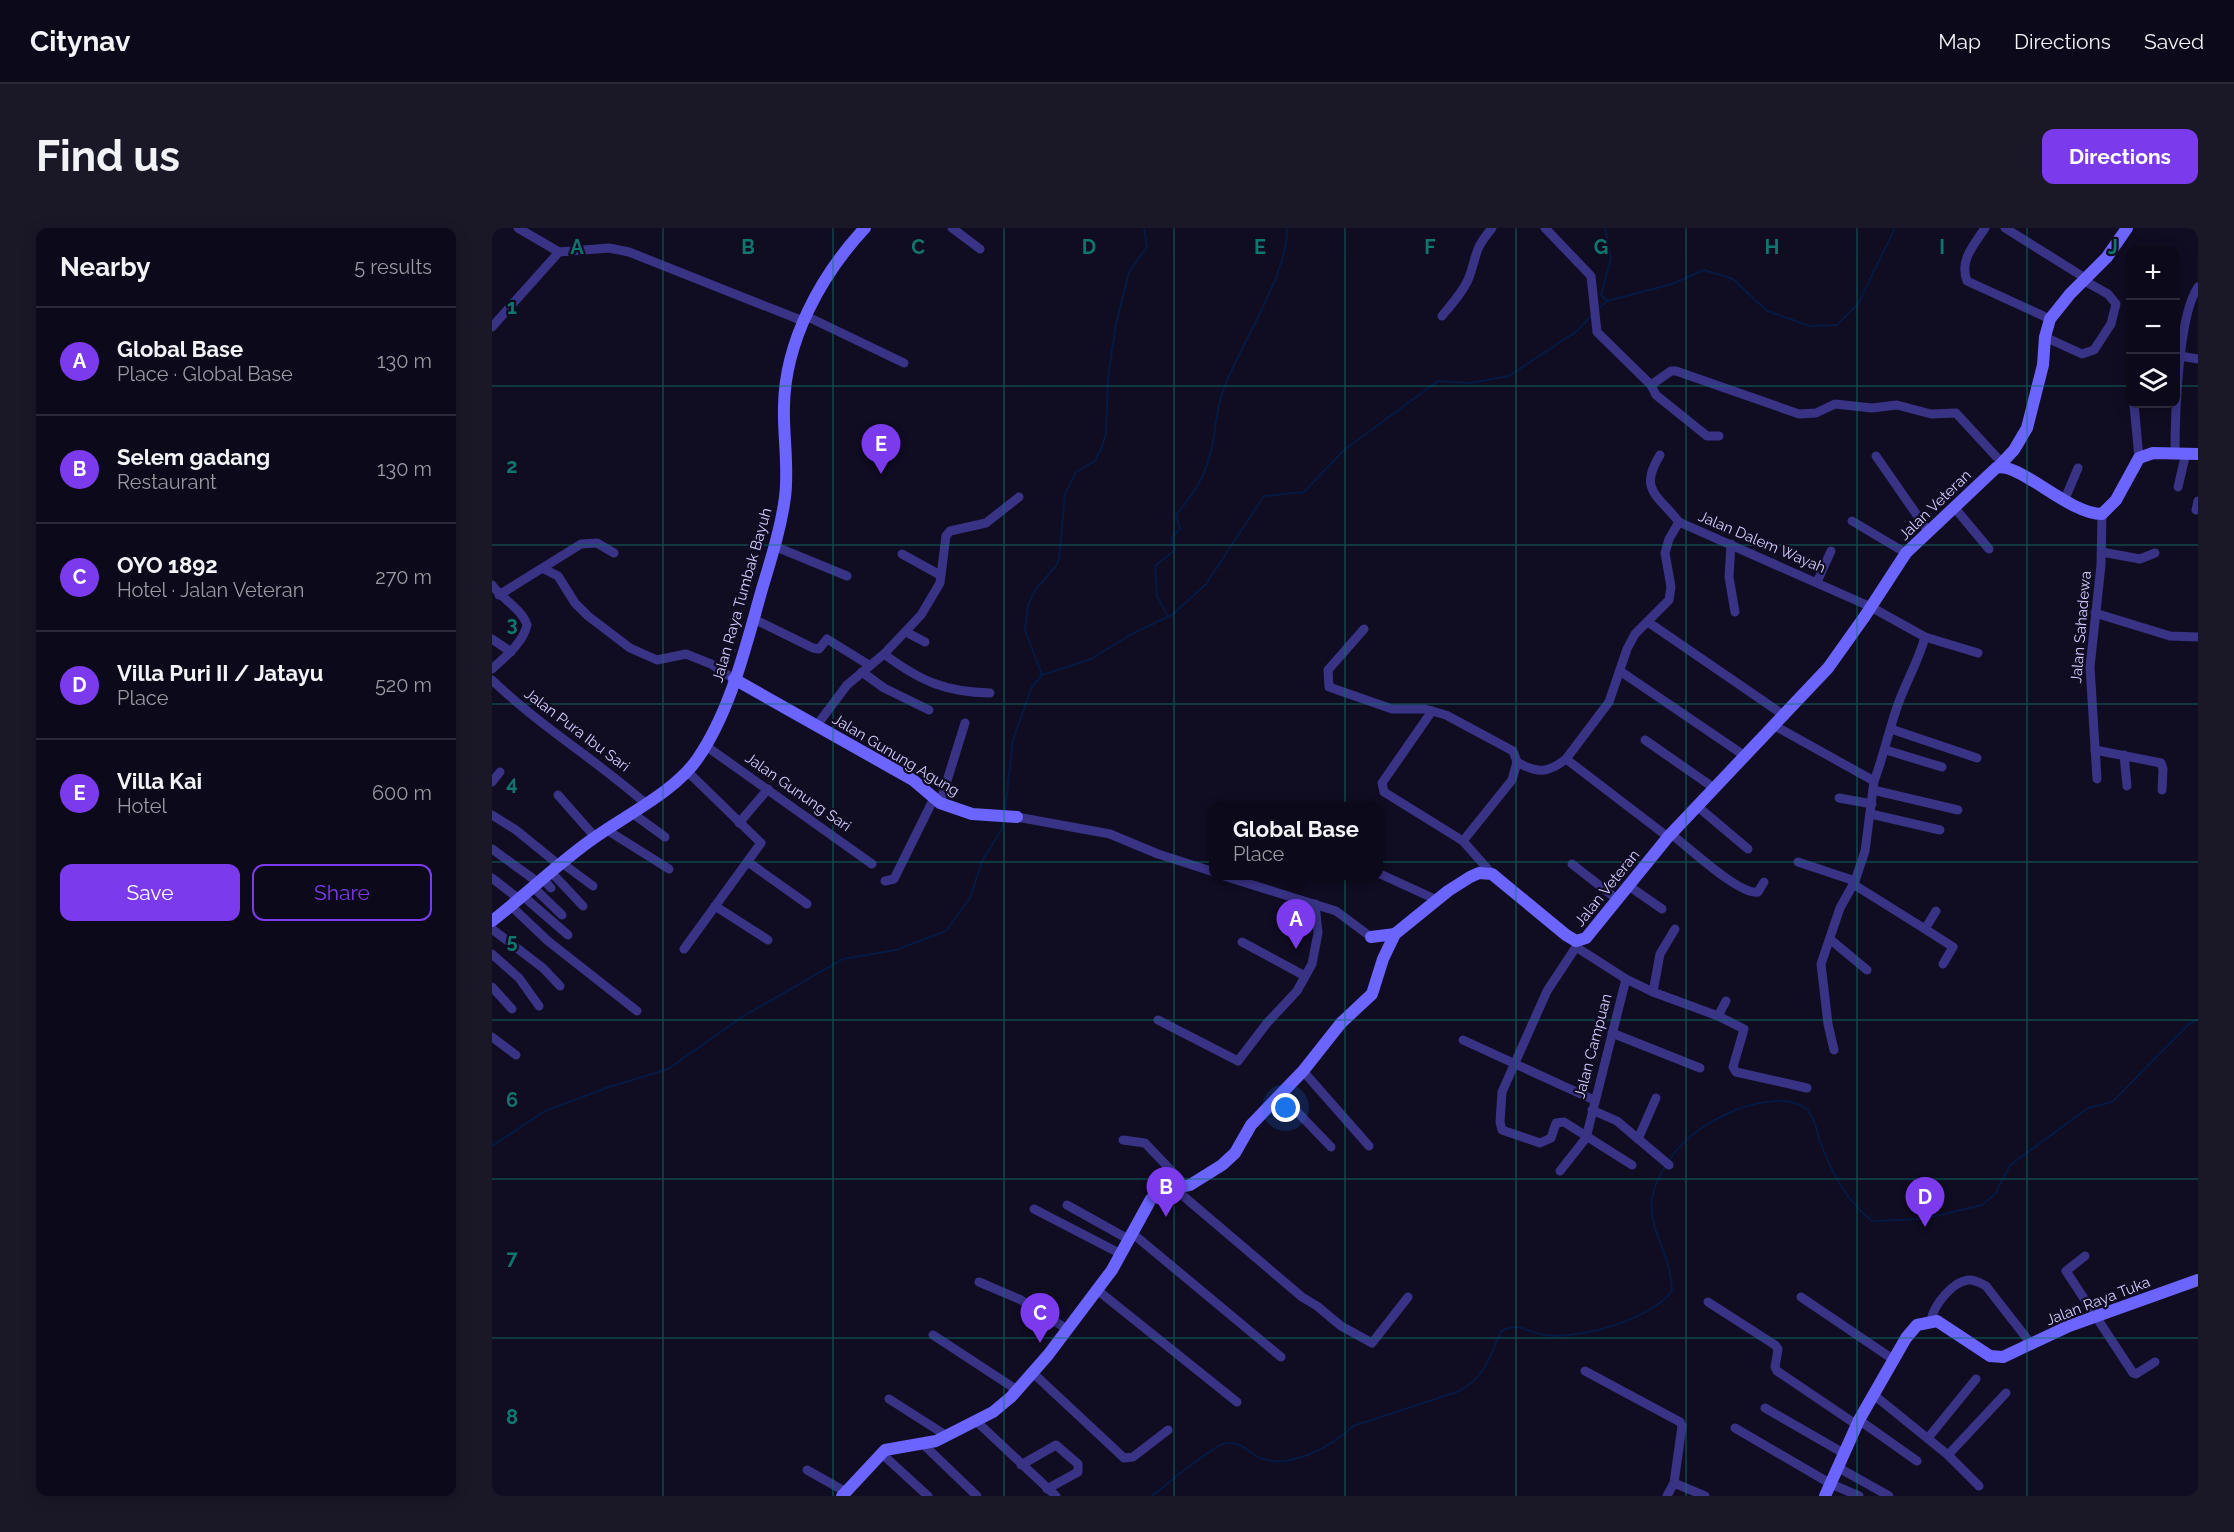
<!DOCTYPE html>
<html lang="en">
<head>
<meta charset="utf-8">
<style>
  :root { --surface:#0c091a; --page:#1a1727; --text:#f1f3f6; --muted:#9a9aa2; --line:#2c2a39; --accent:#7c3aed }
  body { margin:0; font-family:Raleway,sans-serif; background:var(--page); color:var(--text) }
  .controls { position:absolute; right:18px; top:18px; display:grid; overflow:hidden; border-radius:12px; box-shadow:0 3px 15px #0003 }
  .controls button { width:54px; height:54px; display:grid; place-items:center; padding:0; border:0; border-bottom:2px solid var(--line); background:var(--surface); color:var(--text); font:30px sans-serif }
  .you { position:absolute; left:794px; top:880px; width:21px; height:21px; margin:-15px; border:4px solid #fff; border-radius:50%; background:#1a73e8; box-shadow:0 0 0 9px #1a73e833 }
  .badge { display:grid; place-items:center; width:39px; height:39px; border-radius:50%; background:var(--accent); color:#fff; font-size:20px; font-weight:700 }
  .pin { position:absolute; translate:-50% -50px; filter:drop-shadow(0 2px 3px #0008) }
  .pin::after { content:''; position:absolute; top:32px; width:21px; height:18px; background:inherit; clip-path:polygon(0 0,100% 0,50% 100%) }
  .popup { position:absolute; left:717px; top:574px; width:174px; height:78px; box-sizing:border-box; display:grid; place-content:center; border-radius:12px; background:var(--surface); filter:drop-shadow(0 2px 4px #0005); font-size:20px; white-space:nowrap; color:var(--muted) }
  .popup b { font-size:22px; color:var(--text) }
  .popup::after { content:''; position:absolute; left:50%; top:100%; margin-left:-12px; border:12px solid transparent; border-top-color:var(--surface) }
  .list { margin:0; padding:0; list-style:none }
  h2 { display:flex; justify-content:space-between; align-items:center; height:78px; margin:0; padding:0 24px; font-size:26px }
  h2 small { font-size:20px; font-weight:400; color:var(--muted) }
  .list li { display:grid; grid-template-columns:39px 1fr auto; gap:18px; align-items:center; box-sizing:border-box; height:108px; padding:0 24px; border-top:2px solid var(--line) }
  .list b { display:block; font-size:22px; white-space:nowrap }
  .list p { margin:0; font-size:20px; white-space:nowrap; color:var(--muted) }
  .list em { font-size:20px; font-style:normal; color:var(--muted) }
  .actions { display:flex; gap:12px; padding:18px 24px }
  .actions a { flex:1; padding:14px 0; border:2px solid var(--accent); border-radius:12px; text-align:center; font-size:21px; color:var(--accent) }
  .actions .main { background:var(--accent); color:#fff }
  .icon { flex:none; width:33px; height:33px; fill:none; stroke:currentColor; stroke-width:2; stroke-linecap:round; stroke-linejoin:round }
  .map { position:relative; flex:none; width:1706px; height:1268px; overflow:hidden; border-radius:12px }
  header { display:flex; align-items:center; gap:36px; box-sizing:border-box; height:84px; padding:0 30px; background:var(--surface); border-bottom:2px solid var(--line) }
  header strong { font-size:28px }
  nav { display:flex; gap:33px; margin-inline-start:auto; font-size:21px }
  .intro { display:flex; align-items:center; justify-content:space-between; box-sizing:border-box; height:144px; padding:0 36px }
  h1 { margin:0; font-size:42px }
  .button { padding:15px 27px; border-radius:12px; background:var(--accent); color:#fff; font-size:21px; font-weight:700 }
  main { display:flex; gap:36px; padding:0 36px }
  aside { flex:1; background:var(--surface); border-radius:12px; box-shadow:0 3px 15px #0003 }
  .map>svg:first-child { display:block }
</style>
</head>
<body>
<header>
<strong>Citynav</strong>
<nav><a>Map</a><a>Directions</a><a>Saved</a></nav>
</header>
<div class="intro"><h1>Find us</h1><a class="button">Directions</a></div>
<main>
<aside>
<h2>Nearby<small>5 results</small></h2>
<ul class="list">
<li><span class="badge">A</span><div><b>Global Base</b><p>Place · Global Base</p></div><em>130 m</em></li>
<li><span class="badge">B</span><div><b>Selem gadang</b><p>Restaurant</p></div><em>130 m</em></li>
<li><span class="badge">C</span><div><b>OYO 1892</b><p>Hotel · Jalan Veteran</p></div><em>270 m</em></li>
<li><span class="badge">D</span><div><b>Villa Puri II / Jatayu</b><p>Place</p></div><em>520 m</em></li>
<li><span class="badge">E</span><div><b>Villa Kai</b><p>Hotel</p></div><em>600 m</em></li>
</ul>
<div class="actions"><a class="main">Save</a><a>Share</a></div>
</aside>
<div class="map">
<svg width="1706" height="1268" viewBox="0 0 1706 1268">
  <rect width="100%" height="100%" fill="#100c22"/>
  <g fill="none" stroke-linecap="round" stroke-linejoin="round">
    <g stroke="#051a42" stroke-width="2">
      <path d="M 1113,0 L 1119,30 L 1109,67 L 1115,73"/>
      <path d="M 1106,81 L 1115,73 L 1180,56 L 1212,42 L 1241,51 L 1275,83 L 1318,98 L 1345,97 L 1366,76 L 1403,0"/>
      <path d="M 676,388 L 665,369 L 663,338 L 683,322 L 679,310 L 688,301 L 684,287 C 694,275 703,263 710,249 C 724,220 721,198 729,169 C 744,121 797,47 795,0"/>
      <path d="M 550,447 L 533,402 L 536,377 L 543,362 L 564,338 L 567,331 L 573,266 L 584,244 L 603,233 L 610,219 L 614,205 L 616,150 L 624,96 L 637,44 L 655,19 L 652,0"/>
      <path d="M 513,583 L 521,511 L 540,459 L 550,447 L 599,431 L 638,407 L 681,386 L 714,356 L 772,268 L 812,264 L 852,222 L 946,153 L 978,155 L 1017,148 L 1085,103 L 1100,87"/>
      <path d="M 0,918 L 53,883 L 114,860 L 176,841 L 250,789 L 351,731 L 404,722 L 454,703 L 478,670 L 490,633 L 510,601 L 511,591"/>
      <path d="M 1177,932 C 1195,906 1218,893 1246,881 C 1265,874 1306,865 1319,887 C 1324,894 1325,905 1328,913 C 1338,942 1355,973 1380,993 L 1431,991 L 1490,977 L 1503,966 L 1518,937 L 1596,880 L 1620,874 L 1697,796 L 1706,791"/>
      <path d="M 660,1268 C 674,1257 722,1216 735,1215 C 749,1213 757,1225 768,1230 C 798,1242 840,1218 861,1198 L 965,1164 C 992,1151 998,1129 1009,1103 C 1031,1094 1032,1104 1053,1107 C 1090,1111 1157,1092 1180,1063 C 1178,1010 1139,991 1174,937"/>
    </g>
    <g stroke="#383385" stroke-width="9">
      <path d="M 26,0 L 67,24"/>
      <path d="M 460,0 L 488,21"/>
      <path d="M 1053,0 L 1099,48 L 1105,104 L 1159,157 L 1179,143 L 1184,143 L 1307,186 L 1324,185 L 1343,176 L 1380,180 L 1405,177 L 1439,186 L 1464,185 L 1510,235"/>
      <path d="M 1493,0 C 1482,17 1467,32 1475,53 L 1558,91"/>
      <path d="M 1513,0 L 1593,50"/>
      <path d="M 314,88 L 412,135"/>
      <path d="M 950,88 C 959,77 970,65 976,52 C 986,27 980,24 1000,0"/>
      <path d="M 0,99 L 67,24 L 117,20 L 137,24 L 311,93"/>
      <path d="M 1553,109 L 1590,126 L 1602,122 L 1619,96 L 1624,76 L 1616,66 L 1591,52"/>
      <path d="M 1688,128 L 1706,131"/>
      <path d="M 1159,157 L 1164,167 L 1215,208 L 1227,208"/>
      <path d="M 1642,176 L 1647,230"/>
      <path d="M 1683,225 C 1683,189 1686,87 1706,59"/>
      <path d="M 1168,227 C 1146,262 1166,267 1187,294"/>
      <path d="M 1384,228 L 1436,303"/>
      <path d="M 1686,259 L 1694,225"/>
      <path d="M 1572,273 L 1586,240"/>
      <path d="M 1462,279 L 1497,321"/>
      <path d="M 1704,282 L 1706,273"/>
      <path d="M 1360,293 L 1414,325"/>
      <path d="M 1239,316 L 1237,349 L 1243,384"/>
      <path d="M 282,318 L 355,348"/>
      <path d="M 1610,324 L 1648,331 L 1663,325"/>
      <path d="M 410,326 L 448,347"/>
      <path d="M 52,341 L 66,348 L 83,375 L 96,388 L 138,420 L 165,432 L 194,426 L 219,436 L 242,451"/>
      <path d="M 1325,354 L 1339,323"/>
      <path d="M 0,357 C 9,370 31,382 35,397 C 31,415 13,429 0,441"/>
      <path d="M 7,367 L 89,316 L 105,315 L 122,325"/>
      <path d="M 1603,385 L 1678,408 L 1706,409"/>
      <path d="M 262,391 L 321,420 L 327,421 L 335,411 L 377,437"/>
      <path d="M 1156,394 L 1293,488"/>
      <path d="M 872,401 L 836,442 L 837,459 L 900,481 L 933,481 L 954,487 L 1021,523 L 1025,534 L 1020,552 L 971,613"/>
      <path d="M 414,404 L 433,414"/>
      <path d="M 0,411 L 19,424"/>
      <path d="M 392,426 C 428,453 453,464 498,465"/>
      <path d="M 1128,443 L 1253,528"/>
      <path d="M 370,444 L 392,460 L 437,482"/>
      <path d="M 0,452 C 48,498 104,532 153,575"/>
      <path d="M 940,483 L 890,555 L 892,564 L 971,613 L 1000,646"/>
      <path d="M 325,497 L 355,457 L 392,426 L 429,387 L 448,355 L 454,308 L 458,303 L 494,295 L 527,269"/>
      <path d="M 1283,498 L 1382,553 C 1391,530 1396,506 1404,482 C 1412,457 1426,435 1433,409"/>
      <path d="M 1399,501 L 1485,530"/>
      <path d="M 1153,512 L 1222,560"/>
      <path d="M 214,518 L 380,636"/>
      <path d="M 1394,522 L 1450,539"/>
      <path d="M 1603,522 L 1669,535 L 1671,541 L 1670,562"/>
      <path d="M 1632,527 L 1635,558"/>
      <path d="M 1025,534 C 1046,546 1056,545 1074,531"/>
      <path d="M 1605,551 L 1598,439 L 1609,337 L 1610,286"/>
      <path d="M 0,554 L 8,544"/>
      <path d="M 1381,562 L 1466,582"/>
      <path d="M 66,567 L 103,609"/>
      <path d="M 1347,570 L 1380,576"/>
      <path d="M 448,575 L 473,495"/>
      <path d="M 1205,578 L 1256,621"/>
      <path d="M 140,585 L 173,609"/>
      <path d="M 1379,586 L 1448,602"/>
      <path d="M 0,587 L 24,602 L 67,637"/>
      <path d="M 525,589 L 618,606 L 666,626 L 722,644"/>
      <path d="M 247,595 L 276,561"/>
      <path d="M 115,602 L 177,641"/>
      <path d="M 1179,606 C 1195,618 1248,668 1266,664 L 1272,654"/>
      <path d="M 1176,609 L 1074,531 L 1117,474 L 1135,421 L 1143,406 L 1177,372 L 1179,359 L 1173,325 L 1177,311 L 1187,294 L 1379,379 L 1433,409 L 1486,425"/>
      <path d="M 0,621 L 47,655"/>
      <path d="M 256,634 L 315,676"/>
      <path d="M 1306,634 L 1363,653"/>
      <path d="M 70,635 L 101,658"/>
      <path d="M 1080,636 L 1126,672"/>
      <path d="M 59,644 L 91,678"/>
      <path d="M 886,645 L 945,672"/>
      <path d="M 732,648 L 844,683 L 879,709"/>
      <path d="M 0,650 L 27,671"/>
      <path d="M 51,651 L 59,660"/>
      <path d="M 393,653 L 402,651 L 442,570"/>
      <path d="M 1361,656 L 1433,701 L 1444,683"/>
      <path d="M 1137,658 L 1170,681"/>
      <path d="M 41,659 L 70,687"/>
      <path d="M 31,668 L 76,707"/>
      <path d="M 19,678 L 56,713 L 145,783"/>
      <path d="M 223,678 L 276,712"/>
      <path d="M 0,701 L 51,740 L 68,758"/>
      <path d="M 1433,701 L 1461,719 L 1451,736"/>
      <path d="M 1339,712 L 1375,742"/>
      <path d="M 1088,713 L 1055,763 L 1010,864 L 1008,894 L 1010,902 L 1048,915 L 1059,910 L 1064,895 L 1072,894 L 1140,937"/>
      <path d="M 750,714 L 813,748"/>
      <path d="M 192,721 L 269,615 L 195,543"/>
      <path d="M 0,726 L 27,750 L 47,778"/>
      <path d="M 1134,751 L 1161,764 L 1168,726 L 1183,701"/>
      <path d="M 0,759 L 20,781"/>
      <path d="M 1161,764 L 1226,788 L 1234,773"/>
      <path d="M 1226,788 L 1252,801 L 1241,839 L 1244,844 L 1315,860"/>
      <path d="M 666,792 L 746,833 L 775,795 L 805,763 L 820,736 L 826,705 L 823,676"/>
      <path d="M 1120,805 L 1208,840"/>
      <path d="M 0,809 L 24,827"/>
      <path d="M 971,812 L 1102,872"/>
      <path d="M 1342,822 L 1336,796 L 1329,736 L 1348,680 L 1363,653 L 1373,623 L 1382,553"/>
      <path d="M 811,843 L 877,918"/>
      <path d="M 789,867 L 839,919"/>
      <path d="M 1100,882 L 1125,893 L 1177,937"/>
      <path d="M 1146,911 L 1164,870"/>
      <path d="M 631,912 L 653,915 L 694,958"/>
      <path d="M 1068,943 L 1094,910 L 1134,751 L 1084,719"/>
      <path d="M 683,961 L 810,1069 L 825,1078 L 849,1098 L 880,1115 L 916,1069"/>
      <path d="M 575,977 L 636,1011"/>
      <path d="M 542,981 L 629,1026"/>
      <path d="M 640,1005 L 789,1129"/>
      <path d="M 1593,1028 L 1574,1043 L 1641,1145 L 1644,1146 L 1663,1134"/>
      <path d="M 487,1054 L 529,1072 L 575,1101"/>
      <path d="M 604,1061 L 745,1174"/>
      <path d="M 1309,1069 L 1402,1132"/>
      <path d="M 1216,1074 L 1283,1117 L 1286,1121 L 1283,1139 L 1285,1143 L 1365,1197"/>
      <path d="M 1439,1092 C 1442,1077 1460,1054 1476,1052 C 1483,1051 1488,1055 1494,1058 L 1540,1117"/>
      <path d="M 441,1107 L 525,1162"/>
      <path d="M 1093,1143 L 1188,1194 L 1190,1198 L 1182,1255 L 1175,1268"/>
      <path d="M 541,1145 L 632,1230 L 641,1229 L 676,1202"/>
      <path d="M 1382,1167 L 1456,1227 L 1487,1258"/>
      <path d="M 397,1171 L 455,1208"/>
      <path d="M 1273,1180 L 1353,1226"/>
      <path d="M 1367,1192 L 1425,1233"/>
      <path d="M 484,1193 L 564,1268"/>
      <path d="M 1243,1200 L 1339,1256 L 1367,1268"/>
      <path d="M 1436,1210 L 1484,1151"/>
      <path d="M 432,1217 L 485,1268"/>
      <path d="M 389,1225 L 436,1268"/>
      <path d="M 1456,1227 L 1514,1165"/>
      <path d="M 529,1237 L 564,1217 L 586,1236 L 586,1244 L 555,1261"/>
      <path d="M 1347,1240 L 1397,1268"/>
      <path d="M 315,1242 L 354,1264"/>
      <path d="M 1182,1255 L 1213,1268"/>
    </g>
    <g stroke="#6b64ff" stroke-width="12">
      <path d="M 1507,238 L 1522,222 L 1535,200 L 1551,137 L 1553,109 L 1558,91 L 1578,66 L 1615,29 L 1635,0"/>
      <path d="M 242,451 L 421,552 L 448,575 L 480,586 L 525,589"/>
      <path d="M 0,693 C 35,666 66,635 102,610 C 134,587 184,563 206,530 C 239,482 254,417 270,361 C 279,331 289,300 293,269 C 297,239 291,208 292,178 C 293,113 329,47 373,0"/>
      <path d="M 879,709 L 903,706"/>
      <path d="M 350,1268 L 393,1222 L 444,1213 L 501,1184 L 519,1169 L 556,1127 L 620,1042 L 659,971 L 671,963 L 698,957 L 730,937 L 743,925 L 759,897 L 811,843 L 849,795 L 880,766 L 891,731 L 903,706 L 956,663 L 978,649 L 987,645 L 1000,646 L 1074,707 L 1084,713 L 1094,710 L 1176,609 L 1336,440 L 1373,388 L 1414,325 L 1504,240 C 1527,233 1576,286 1610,286 L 1624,272 L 1647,230 L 1661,225 L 1706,226"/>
      <path d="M 1333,1268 L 1367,1192 L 1414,1110 L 1425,1097 L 1445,1093 L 1498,1128 L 1511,1129 L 1577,1098 L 1706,1052"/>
    </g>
  </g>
  <path fill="none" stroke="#0f766e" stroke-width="1.5" stroke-opacity="0.55" d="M 171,0 L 171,1268M 341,0 L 341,1268M 512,0 L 512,1268M 682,0 L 682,1268M 853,0 L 853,1268M 1024,0 L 1024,1268M 1194,0 L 1194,1268M 1365,0 L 1365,1268M 1535,0 L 1535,1268M 0,158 L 1638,158M 1684,158 L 1706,158M 0,317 L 1706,317M 0,476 L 1706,476M 0,634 L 1706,634M 0,792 L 1706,792M 0,951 L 1706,951M 0,1110 L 1706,1110"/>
  <g text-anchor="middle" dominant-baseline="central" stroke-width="4.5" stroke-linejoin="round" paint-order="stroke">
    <g font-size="15" fill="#d4cdff" stroke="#100c22">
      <text transform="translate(1443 277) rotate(-44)">Jalan Veteran</text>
      <text transform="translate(1270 314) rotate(23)">Jalan Dalem Wayah</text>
      <text transform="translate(250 367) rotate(-74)">Jalan Raya Tumbak Bayuh</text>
      <text transform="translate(1589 399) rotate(-85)">Jalan Sahadewa</text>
      <text transform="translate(85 502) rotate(37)">Jalan Pura Ibu Sari</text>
      <text transform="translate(404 527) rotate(31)">Jalan Gunung Agung</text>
      <text transform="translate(306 564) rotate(35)">Jalan Gunung Sari</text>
      <text transform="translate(1115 660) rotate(-51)">Jalan Veteran</text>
      <text transform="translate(1101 818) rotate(-75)">Jalan Campuan</text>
      <text transform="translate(1606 1073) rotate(-21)">Jalan Raya Tuka</text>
    </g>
  </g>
  <g font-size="20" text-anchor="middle" font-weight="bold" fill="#0f766e" stroke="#100c22" stroke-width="4.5" stroke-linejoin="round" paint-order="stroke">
    <text x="85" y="26">A</text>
    <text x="256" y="26">B</text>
    <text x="426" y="26">C</text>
    <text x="597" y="26">D</text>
    <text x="768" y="26">E</text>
    <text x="938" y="26">F</text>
    <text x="1109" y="26">G</text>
    <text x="1280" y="26">H</text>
    <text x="1450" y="26">I</text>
    <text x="1621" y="26">J</text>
    <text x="20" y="86">1</text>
    <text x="20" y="245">2</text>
    <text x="20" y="403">3</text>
    <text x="20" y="562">4</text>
    <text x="20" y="720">5</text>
    <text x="20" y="879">6</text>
    <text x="20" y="1037">7</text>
    <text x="20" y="1196">8</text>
  </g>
</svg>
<div class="controls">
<button>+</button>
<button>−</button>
<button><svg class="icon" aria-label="layers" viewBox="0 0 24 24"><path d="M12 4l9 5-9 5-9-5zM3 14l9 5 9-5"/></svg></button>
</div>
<div class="you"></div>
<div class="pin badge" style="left:804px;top:721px">A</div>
<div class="popup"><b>Global Base</b>Place</div>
<div class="pin badge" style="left:674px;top:989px">B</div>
<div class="pin badge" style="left:548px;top:1115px">C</div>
<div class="pin badge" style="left:1433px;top:999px">D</div>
<div class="pin badge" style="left:389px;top:246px">E</div>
</div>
</main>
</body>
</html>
